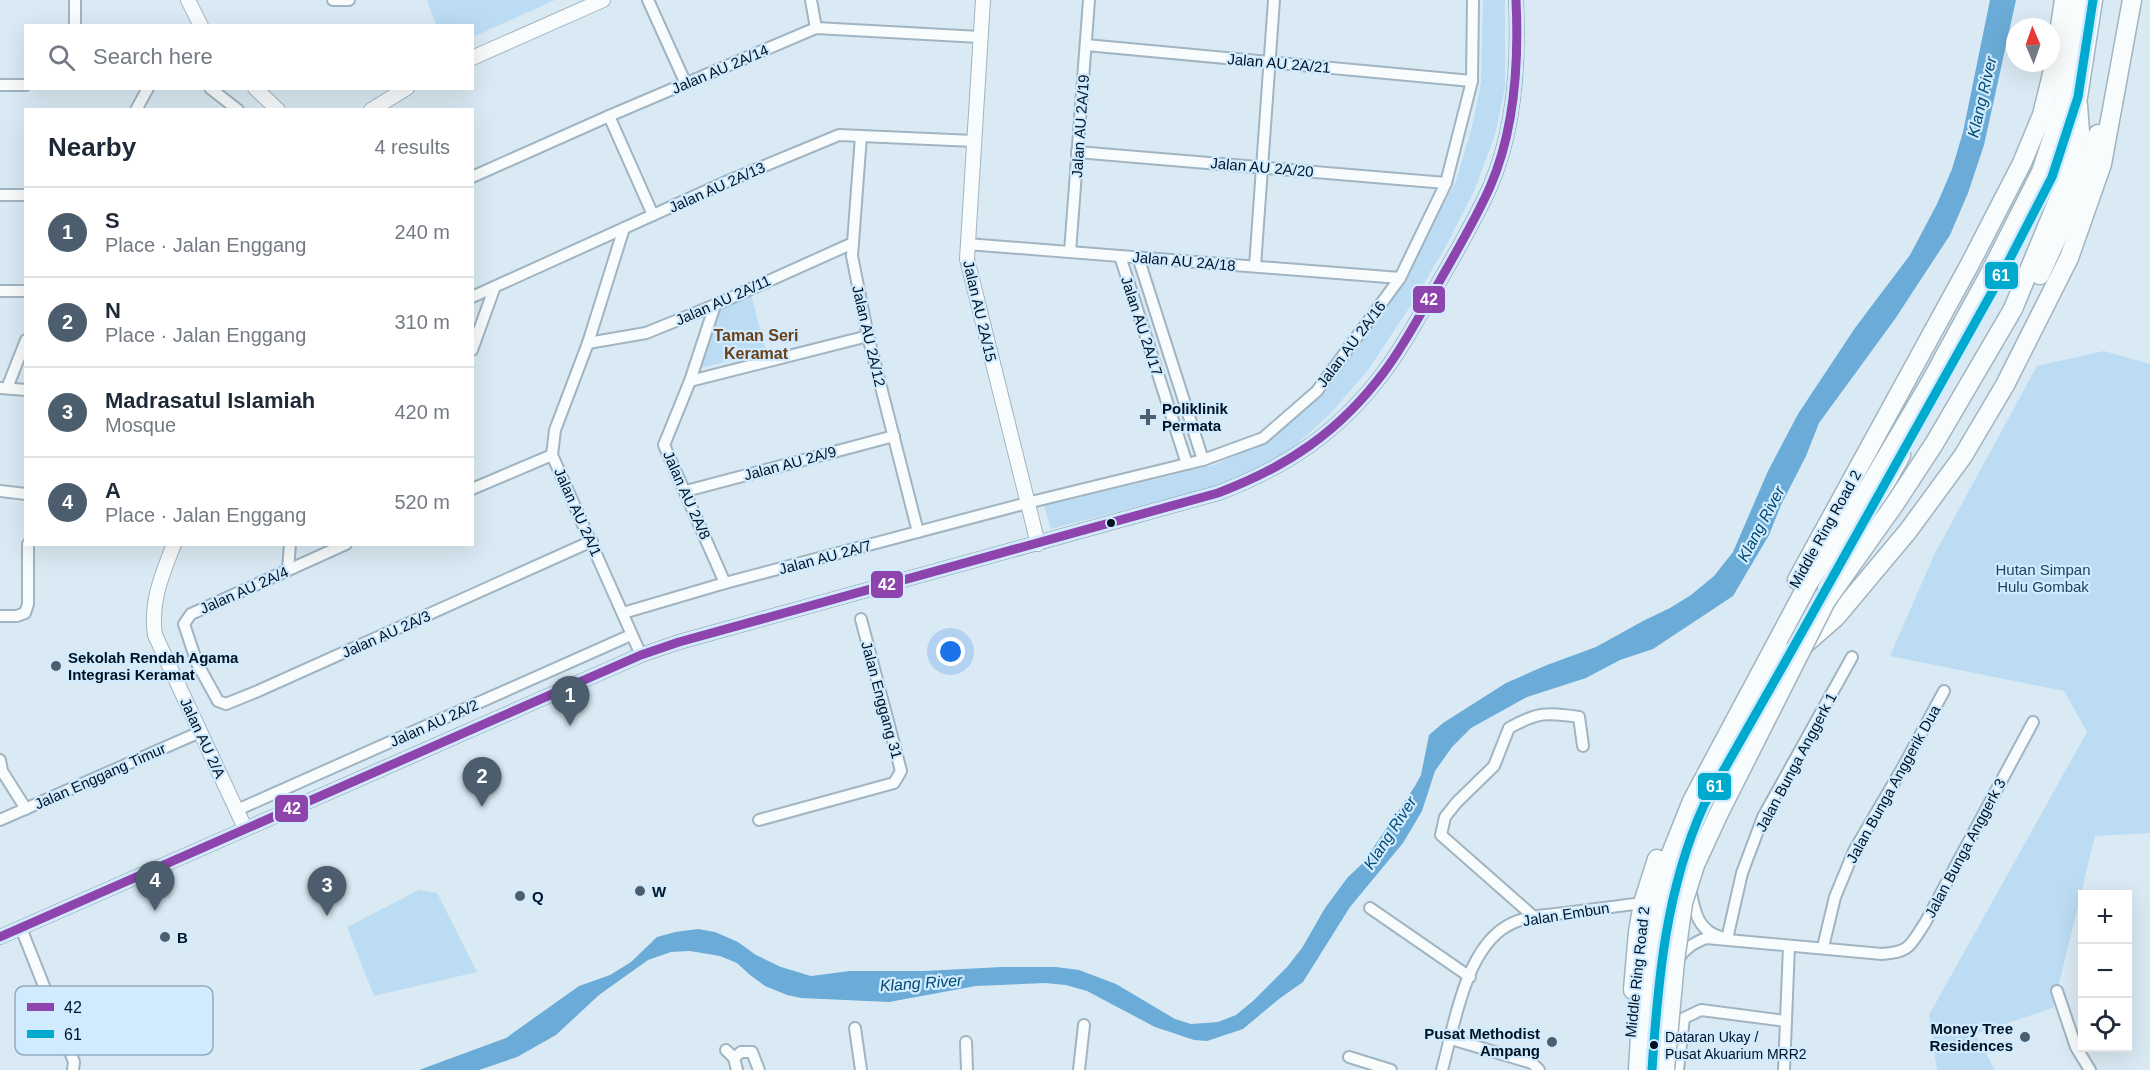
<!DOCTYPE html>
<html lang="en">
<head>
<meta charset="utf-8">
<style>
  :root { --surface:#fff; --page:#f2f2f3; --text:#1f2937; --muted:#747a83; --line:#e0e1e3; --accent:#4c5e6d }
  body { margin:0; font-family:Arial,sans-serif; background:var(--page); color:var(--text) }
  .controls { position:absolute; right:18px; bottom:18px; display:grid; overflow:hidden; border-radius:0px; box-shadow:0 6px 24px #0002 }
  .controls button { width:54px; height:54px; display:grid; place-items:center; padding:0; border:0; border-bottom:2px solid var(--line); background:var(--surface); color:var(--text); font:30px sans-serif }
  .compass { position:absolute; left:2006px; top:18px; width:54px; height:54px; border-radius:50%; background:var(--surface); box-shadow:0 6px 24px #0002; rotate:358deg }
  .you { position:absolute; left:951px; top:652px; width:21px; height:21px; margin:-15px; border:4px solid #fff; border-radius:50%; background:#1a73e8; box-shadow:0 0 0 9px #1a73e833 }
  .badge { display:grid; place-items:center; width:39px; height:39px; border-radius:50%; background:var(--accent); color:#fff; font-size:20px; font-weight:700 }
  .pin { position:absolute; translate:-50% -50px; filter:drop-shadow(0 2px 3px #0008) }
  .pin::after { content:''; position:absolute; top:32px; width:21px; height:18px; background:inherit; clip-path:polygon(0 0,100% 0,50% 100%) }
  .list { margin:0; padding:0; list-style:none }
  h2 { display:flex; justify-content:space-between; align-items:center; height:78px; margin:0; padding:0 24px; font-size:26px }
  h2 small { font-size:20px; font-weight:400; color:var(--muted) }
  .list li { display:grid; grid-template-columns:39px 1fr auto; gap:18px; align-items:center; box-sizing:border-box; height:90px; padding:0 24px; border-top:2px solid var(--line) }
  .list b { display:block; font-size:22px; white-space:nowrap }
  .list p { margin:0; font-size:20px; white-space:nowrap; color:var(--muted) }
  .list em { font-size:20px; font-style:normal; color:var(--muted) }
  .icon { flex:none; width:33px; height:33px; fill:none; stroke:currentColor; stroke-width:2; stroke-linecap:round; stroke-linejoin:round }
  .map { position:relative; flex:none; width:2150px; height:1070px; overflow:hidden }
  .search { position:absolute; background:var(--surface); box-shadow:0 6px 24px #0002; left:24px; top:24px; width:450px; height:66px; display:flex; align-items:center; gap:15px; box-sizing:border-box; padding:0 21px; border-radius:0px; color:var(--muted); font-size:22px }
  .panel { position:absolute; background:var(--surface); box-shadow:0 6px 24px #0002; left:24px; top:108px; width:450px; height:438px; border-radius:0px }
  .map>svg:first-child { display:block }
</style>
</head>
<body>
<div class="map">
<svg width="2150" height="1070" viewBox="0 0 2150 1070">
  <rect width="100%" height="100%" fill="#daeaf4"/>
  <g fill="#bbdcf3">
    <path d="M 427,0 L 555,0 L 473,37 L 472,26 L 436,25 Z"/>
    <path d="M 1483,0 L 1505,0 L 1505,87 L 1495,135 L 1474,191 L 1446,246 L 1411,305 L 1368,370 L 1330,414 L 1284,456 L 1248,475 L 1211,488 L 1051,529 L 1044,506 L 1214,465 L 1268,441 L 1326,392 L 1402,281 L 1456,181 L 1472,127 L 1481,83 Z"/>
    <path d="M 751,294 L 766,352 L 701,368 L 720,309 Z"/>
    <path d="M 2104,351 L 2150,364 L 2150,833 L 2095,836 L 2053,1008 L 1975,1034 L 1995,1070 L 1937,1070 L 1929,1015 L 2087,732 L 2064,691 L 1890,656 L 1934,555 L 2037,366 Z"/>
    <path d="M 419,890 L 437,893 L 477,972 L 374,996 L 347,927 Z"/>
  </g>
  <path fill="#6aacd7" d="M 1990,0 L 2016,0 L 1984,145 L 1968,193 L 1950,235 L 1895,319 L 1819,423 L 1806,456 L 1781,505 L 1769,535 L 1733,596 L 1653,649 L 1620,660 L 1586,678 L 1527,697 L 1471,728 L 1452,747 L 1435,771 L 1422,811 L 1403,843 L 1350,907 L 1303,982 L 1279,999 L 1243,1029 L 1207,1041 L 1194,1040 L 1155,1027 L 1087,991 L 1066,985 L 1045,983 L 976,986 L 889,1002 L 801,998 L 787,995 L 765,986 L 750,975 L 737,963 L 720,956 L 690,951 L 671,952 L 648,960 L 599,995 L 556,1035 L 517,1057 L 479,1070 L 419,1070 L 506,1038 L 579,986 L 610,975 L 631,962 L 657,937 L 675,932 L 698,929 L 715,932 L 738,942 L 756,955 L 781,967 L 811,976 L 850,971 L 924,971 L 1002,967 L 1056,967 L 1079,970 L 1116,984 L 1175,1019 L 1191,1024 L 1218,1022 L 1236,1015 L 1253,1001 L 1287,967 L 1302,948 L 1325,908 L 1348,877 L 1363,863 L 1415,786 L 1421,775 L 1429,735 L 1443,723 L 1506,683 L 1547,665 L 1596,647 L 1643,621 L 1670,608 L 1691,595 L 1714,576 L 1733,552 L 1768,471 L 1798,414 L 1855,328 L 1910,255 L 1937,204 L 1952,169 L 1963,132 Z"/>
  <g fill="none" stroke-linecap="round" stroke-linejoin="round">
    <g stroke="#a0b4c1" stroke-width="14">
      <g id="street">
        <path d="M 75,0 L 75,26"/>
        <path d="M 333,0 L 349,0"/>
        <path d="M 648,0 L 686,84"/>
        <path d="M 811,0 L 816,28"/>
        <path d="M 1086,45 L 1472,81"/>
        <path d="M 0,85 L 26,85"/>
        <path d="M 210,88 L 238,110"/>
        <path d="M 136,110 L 148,88"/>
        <path d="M 609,116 L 653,215"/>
        <path d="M 861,136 L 852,256 L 868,336 L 918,532"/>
        <path d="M 1077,152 L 1446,183"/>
        <path d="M 472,177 L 609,116 L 816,28 L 980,37"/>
        <path d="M 0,195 L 26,195"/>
        <path d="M 624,228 L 588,343 L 555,430 L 552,455 L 641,655"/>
        <path d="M 967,244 L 1400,278"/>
        <path d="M 1070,252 L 1089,0"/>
        <path d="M 1120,256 L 1187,464"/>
        <path d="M 1138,257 L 1203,460"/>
        <path d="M 1255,266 L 1274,0"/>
        <path d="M 0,291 L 26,291"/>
        <path d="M 472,297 L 728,181 L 839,135 L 974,141"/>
        <path d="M 715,305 L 690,381 L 664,445 L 725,583"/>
        <path d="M 588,343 L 646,333 L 715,305 L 853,243"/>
        <path d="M 472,350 L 494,289"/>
        <path d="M 690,381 L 868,336"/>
        <path d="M 0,388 L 26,390"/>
        <path d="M 7,388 L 26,340"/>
        <path d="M 472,489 L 552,455"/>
        <path d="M 0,491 L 26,494"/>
        <path d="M 686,491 L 894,436"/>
        <path d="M 346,544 L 191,614 L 184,624 L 197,663 L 218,701 L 226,704 L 258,691 L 592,541"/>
        <path d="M 288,570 L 290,544"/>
        <path d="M 623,613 L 725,583 L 1027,503 L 1203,460 L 1263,438 L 1317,391 L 1400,278 L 1446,183 L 1472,81 L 1473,0"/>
        <path d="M 0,616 L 17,616 L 25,613 L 28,604 L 28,544"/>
        <path d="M 0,760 L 2,771 L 26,809"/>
        <path d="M 237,810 L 631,635"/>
        <path d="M 0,820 L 200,732"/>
        <path d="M 759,820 L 894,783 L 901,771 L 861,619"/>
        <path d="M 1690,888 C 1694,909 1697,931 1721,937"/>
        <path d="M 1370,908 L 1470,977"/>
        <path d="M 1534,917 L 1441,835 L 1445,817 L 1457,802 L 1494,766 L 1509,728 C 1537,712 1548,712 1579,717 L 1583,746"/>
        <path d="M 21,928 L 74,1062 L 73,1070"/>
        <path d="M 1727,939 L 1742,873 L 1763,817 L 1852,657"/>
        <path d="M 1823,947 L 1835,897 L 1854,851 L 1903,767 L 1944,691"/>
        <path d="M 1678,959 C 1685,948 1694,943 1706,938 L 1882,954 C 1911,952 1910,945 1925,923 L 2033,722"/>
        <path d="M 2057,991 L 2076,1047 L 2090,1070"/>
        <path d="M 855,1028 L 861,1070"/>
        <path d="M 1451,1039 L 1532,1063 L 1539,1070"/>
        <path d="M 966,1042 L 967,1070"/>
        <path d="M 726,1050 L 734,1058 L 737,1070"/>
        <path d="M 1349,1057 L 1391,1070"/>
        <path d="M 734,1058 L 741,1052 L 752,1052 L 759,1070"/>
        <path d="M 1079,1070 L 1084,1025"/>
        <path d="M 1442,1070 C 1454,1026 1465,950 1507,926 C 1523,916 1547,915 1565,913 C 1591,910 1617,906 1643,903"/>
        <path d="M 1678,1070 L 1684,1018 L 1701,1010 L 1786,1021"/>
        <path d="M 1784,1070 L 1789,946"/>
      </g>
    </g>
    <g stroke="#a0b4c1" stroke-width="16">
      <g id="secondary">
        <path d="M 188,0 L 201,26"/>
        <path d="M 983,0 L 967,259 L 1038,544"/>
        <path d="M 472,58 L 603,0"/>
        <path d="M 255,88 L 278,110"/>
        <path d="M 371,110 L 407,88"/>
        <path d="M 174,544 C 162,575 150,602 155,635 L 245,828"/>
        <path d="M 0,937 L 641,655 L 679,642 L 1218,493 C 1287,467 1339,432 1384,372 C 1403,347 1418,318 1434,291 C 1453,257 1474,223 1490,187 C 1515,130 1519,62 1516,0"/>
      </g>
    </g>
    <g stroke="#a0b4c1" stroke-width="21">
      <g id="highway">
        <path d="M 2071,121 L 2078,97 L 2093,0"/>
        <path d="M 2040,275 L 2081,185 L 2098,134"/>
        <path d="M 2013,309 L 2063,188 L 2080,132 L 2078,105"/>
        <path d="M 1797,580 L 1970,264 L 2022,163 L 2042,115 L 2054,66 L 2064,0"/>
        <path d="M 1827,589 L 1901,455"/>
        <path d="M 1804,645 L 1836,617 L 1908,531 L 1963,456 L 2005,385 L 2069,258 L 2102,164 L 2132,0"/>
        <path d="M 1633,990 L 1638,932 L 1643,903 L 1657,859"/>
        <path d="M 1638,1070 L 1642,1004 L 1656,912 L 1668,861 L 1692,801 L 1808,584 L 1861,500 L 1931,381 L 1991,271 L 2041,172 L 2063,105 L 2080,0"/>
        <path d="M 1652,1070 L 1662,956 L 1673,898 L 1685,850 L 1704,805 L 1791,652"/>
      </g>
    </g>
    <use href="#street" stroke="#f9fcfd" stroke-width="10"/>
    <use href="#secondary" stroke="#f9fcfd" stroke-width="14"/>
    <use href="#highway" stroke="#f9fcfd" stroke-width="18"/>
    <g stroke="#a0b4c1" stroke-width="21" stroke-linecap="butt">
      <path id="highway-bridge" d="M 1665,1070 L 1675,961 L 1683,903 L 1695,865 L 1719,813 L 1826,601 L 1894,505 L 1934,444 L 2013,309"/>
    </g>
    <use href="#highway-bridge" stroke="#f9fcfd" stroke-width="18"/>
    <g stroke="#d0ebff" stroke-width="14">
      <path id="bus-1" d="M 0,937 L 641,655 L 679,642 L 1218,493 C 1287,467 1339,432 1384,372 C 1403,347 1418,318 1434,291 C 1453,257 1474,223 1490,187 C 1515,130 1519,62 1516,0"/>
    </g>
    <g stroke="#d0ebff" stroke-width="14">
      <path id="bus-2" d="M 1652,1070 C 1658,979 1666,889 1704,805 L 1788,657 L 2000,278 L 2052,177 L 2078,97 L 2093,0"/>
    </g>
    <use href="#bus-1" stroke="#8e44ad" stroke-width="9"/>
    <use href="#bus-2" stroke="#00a9ce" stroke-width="9"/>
  </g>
  <g fill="#4c5e6d" stroke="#d0ebff" stroke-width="2">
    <path d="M1145 408h6v6h6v6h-6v6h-6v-6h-6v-6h6z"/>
    <circle cx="56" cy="666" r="6"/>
    <circle cx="640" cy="891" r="6"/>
    <circle cx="520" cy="896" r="6"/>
    <circle cx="165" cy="937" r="6"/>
    <circle cx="2025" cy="1037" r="6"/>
    <circle cx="1552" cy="1042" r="6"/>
  </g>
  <g fill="#001325" stroke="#d0ebff" stroke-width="2">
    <circle cx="1111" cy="523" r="5"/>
    <circle cx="1654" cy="1045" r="5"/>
  </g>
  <g text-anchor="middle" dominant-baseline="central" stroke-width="4.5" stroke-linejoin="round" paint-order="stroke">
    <g font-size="14" fill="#001325" stroke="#d0ebff" text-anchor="start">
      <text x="1665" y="1037">Dataran Ukay /<tspan x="1665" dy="17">Pusat Akuarium MRR2</tspan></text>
    </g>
    <g font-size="15" fill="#001325" stroke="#d0ebff">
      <text transform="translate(1279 63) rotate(5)">Jalan AU 2A/21</text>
      <text transform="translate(720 69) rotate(-23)">Jalan AU 2A/14</text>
      <text transform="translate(1080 126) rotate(-86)">Jalan AU 2A/19</text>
      <text transform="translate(1262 167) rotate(5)">Jalan AU 2A/20</text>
      <text transform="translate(717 187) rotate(-24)">Jalan AU 2A/13</text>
      <text transform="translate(1184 261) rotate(5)">Jalan AU 2A/18</text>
      <text transform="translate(723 300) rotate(-24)">Jalan AU 2A/11</text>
      <text transform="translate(980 311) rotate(77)">Jalan AU 2A/15</text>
      <text transform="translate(1142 326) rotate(72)">Jalan AU 2A/17</text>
      <text transform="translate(869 336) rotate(77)">Jalan AU 2A/12</text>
      <text transform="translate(1351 344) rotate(-53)">Jalan AU 2A/16</text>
      <text transform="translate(790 463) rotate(-15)">Jalan AU 2A/9</text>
      <text transform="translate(687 495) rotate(66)">Jalan AU 2A/8</text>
      <text transform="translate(578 512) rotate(66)">Jalan AU 2A/1</text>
      <text transform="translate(1825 529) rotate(-61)">Middle Ring Road 2</text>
      <text transform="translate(825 557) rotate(-15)">Jalan AU 2A/7</text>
      <text transform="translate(244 590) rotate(-24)">Jalan AU 2A/4</text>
      <text transform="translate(386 634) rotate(-24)">Jalan AU 2A/3</text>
      <text transform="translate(882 700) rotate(75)">Jalan Enggang 31</text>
      <text transform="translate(434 723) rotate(-24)">Jalan AU 2A/2</text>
      <text transform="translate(203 738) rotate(65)">Jalan AU 2/A</text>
      <text transform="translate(1796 762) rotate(-62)">Jalan Bunga Anggerk 1</text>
      <text transform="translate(100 776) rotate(-24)">Jalan Enggang Timur</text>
      <text transform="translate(1893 784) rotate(-61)">Jalan Bunga Anggerik Dua</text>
      <text transform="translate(1965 848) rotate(-62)">Jalan Bunga Anggerk 3</text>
      <text transform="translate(1566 914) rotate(-9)">Jalan Embun</text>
      <text transform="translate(1637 972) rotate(-84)">Middle Ring Road 2</text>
    </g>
    <g font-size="15" font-weight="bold" fill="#001325" stroke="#d0ebff" text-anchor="start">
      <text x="1162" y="408">Poliklinik<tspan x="1162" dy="17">Permata</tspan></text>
      <text x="68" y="657">Sekolah Rendah Agama<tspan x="68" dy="17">Integrasi Keramat</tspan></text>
      <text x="652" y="891">W</text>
      <text x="532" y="896">Q</text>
      <text x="177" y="937">B</text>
      <text x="2013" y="1028" text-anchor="end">Money Tree<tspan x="2013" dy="17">Residences</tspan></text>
      <text x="1540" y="1033" text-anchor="end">Pusat Methodist<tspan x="1540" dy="17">Ampang</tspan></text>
    </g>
    <g font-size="15" fill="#1f435c" stroke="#d0ebff">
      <text x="2043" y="569">Hutan Simpan<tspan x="2043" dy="17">Hulu Gombak</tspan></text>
    </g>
    <g font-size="16" font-style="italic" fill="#034a71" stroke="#d0ebff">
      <text transform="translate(1982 97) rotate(-77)">Klang River</text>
      <text transform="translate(1761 524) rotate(-62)">Klang River</text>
      <text transform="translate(1390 833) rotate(-57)">Klang River</text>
      <text transform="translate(921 983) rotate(-4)">Klang River</text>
    </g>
    <g font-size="16" font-weight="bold" fill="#693f16" stroke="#d0ebff">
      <text x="756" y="335">Taman Seri<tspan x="756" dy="18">Keramat</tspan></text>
    </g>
  </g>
  <rect x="15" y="986" width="198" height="69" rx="9" fill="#d0ebff" stroke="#92aabe" stroke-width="1.5"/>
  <rect x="27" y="1003" width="27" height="8" fill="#8e44ad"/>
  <rect x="27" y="1030" width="27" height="8" fill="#00a9ce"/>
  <g font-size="16" fill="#001325">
    <text x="64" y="1013">42</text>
    <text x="64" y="1040">61</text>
  </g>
  <g stroke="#d0ebff" stroke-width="2">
    <rect x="1984" y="261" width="35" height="29" rx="6" fill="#00a9ce"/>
    <rect x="1412" y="285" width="34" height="29" rx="6" fill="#8e44ad"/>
    <rect x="870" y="570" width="34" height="29" rx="6" fill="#8e44ad"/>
    <rect x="1697" y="772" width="35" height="29" rx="6" fill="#00a9ce"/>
    <rect x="274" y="794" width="35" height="29" rx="6" fill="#8e44ad"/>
  </g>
  <g font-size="16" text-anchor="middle" font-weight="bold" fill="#fff">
    <text x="2001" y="281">61</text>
    <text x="1429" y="305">42</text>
    <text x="887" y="590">42</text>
    <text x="1715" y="792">61</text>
    <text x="292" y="814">42</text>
  </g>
</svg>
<div class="controls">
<button>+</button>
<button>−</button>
<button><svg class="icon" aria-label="locate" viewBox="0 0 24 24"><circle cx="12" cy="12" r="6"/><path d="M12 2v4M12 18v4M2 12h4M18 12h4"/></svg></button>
</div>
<svg class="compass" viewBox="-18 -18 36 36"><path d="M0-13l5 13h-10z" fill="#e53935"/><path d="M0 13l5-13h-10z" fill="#747a83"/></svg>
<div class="you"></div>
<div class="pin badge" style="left:570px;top:726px">1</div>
<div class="pin badge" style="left:482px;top:807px">2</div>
<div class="pin badge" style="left:327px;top:916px">3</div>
<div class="pin badge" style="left:155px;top:911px">4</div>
<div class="search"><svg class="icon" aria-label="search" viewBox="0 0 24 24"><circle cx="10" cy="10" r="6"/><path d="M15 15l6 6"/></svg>Search here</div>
<section class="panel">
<h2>Nearby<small>4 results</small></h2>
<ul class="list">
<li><span class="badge">1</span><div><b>S</b><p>Place · Jalan Enggang</p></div><em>240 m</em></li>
<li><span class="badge">2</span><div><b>N</b><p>Place · Jalan Enggang</p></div><em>310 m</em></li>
<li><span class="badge">3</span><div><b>Madrasatul Islamiah</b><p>Mosque</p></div><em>420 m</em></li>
<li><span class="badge">4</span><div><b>A</b><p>Place · Jalan Enggang</p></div><em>520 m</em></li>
</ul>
</section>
</div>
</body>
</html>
